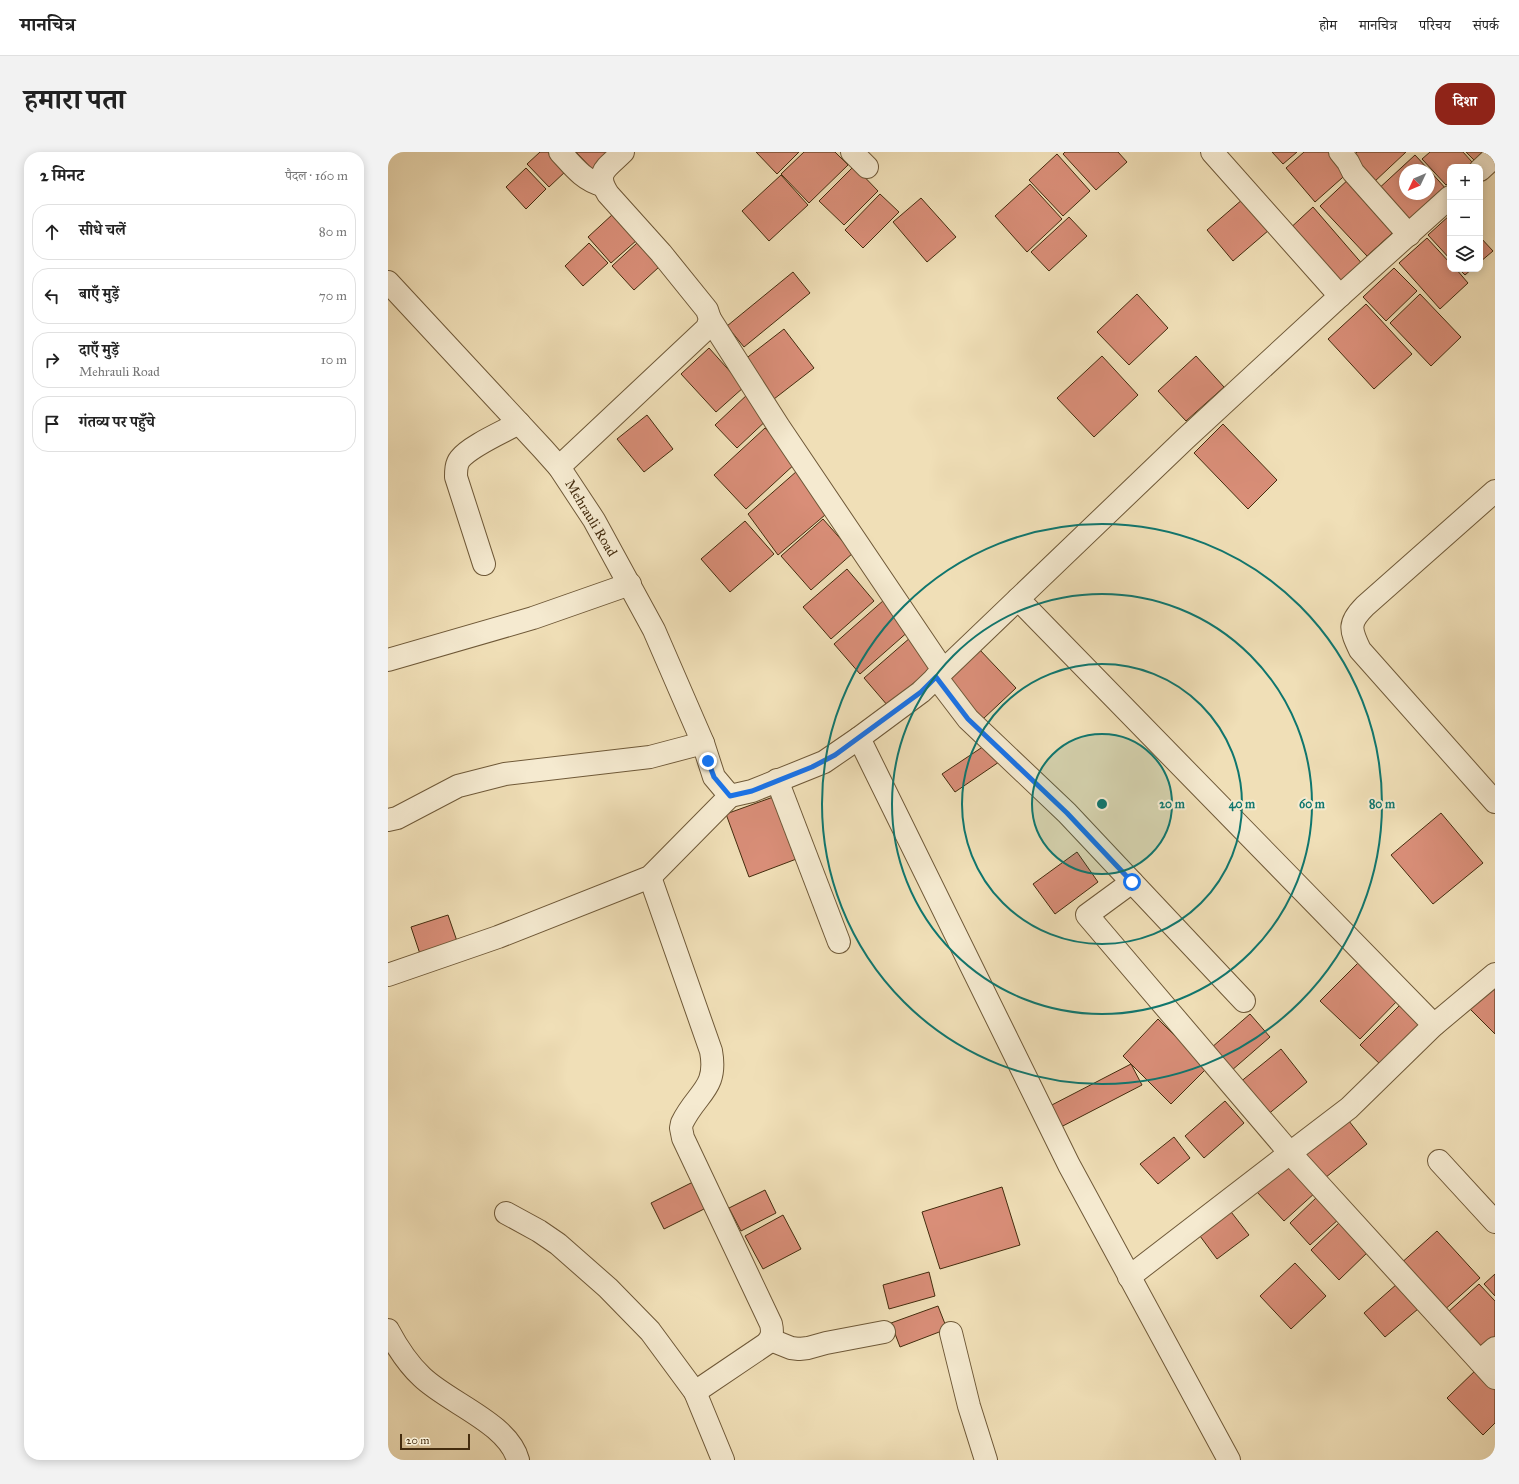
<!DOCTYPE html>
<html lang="hi">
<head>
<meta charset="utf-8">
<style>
  :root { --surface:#fff; --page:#f2f2f2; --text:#222; --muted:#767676; --line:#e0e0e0; --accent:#8f2418 }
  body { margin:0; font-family:"IM FELL Great Primer","Noto Serif Devanagari",serif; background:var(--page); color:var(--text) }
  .controls { position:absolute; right:12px; top:12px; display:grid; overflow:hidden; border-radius:8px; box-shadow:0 2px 10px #0003 }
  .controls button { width:36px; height:36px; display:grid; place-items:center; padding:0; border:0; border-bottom:1px solid var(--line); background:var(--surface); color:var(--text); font:20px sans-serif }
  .compass { position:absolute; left:1011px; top:12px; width:36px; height:36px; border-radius:50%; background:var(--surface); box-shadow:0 2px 10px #0003; rotate:226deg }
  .scale { position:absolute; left:12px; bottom:10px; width:70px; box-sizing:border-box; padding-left:4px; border:2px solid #442c0e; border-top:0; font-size:11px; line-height:14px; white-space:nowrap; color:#442c0e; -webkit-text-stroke:3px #f5ead0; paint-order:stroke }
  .stop { position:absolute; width:12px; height:12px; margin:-9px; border:3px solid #1a73e8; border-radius:50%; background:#fff }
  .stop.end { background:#1a73e8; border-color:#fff; box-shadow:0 1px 4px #0008 }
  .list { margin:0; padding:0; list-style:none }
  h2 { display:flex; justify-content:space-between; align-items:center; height:52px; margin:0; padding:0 16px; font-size:17px }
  h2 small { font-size:13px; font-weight:400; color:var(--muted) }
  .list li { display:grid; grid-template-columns:26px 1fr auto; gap:12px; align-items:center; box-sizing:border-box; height:56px; margin:0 8px 8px; padding:0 8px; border:1px solid var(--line); border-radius:16px }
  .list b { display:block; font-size:15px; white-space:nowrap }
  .list p { margin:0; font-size:13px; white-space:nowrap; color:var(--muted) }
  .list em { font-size:13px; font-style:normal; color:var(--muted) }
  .icon { flex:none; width:22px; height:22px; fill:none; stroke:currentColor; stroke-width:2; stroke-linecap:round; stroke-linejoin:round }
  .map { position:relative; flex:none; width:1107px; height:1308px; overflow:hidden; border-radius:16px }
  header { display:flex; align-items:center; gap:24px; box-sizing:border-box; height:56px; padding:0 20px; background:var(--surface); border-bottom:1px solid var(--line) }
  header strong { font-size:19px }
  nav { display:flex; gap:22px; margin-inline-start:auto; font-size:14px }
  .intro { display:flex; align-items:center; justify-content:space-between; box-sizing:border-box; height:96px; padding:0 24px }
  h1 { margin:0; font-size:28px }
  .button { padding:10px 18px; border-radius:16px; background:var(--accent); color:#fff; font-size:14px; font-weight:700 }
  main { display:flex; gap:24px; padding:0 24px }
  aside { flex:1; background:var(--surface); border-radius:16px; box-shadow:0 2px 10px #0003 }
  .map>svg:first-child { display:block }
</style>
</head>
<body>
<header>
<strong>मानचित्र</strong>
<nav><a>होम</a><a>मानचित्र</a><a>परिचय</a><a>संपर्क</a></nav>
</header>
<div class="intro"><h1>हमारा पता</h1><a class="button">दिशा</a></div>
<main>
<aside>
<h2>2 मिनट<small>पैदल · 160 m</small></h2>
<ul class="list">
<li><svg class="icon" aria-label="ahead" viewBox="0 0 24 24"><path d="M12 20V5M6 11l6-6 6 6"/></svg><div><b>सीधे चलें</b></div><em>80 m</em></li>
<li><svg class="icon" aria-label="left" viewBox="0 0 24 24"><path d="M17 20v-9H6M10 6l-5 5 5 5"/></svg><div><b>बाएँ मुड़ें</b></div><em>70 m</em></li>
<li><svg class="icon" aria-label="right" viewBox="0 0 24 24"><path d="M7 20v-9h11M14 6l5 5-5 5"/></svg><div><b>दाएँ मुड़ें</b><p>Mehrauli Road</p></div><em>10 m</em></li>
<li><svg class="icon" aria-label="arrive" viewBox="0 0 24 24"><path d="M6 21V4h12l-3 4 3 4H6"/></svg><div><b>गंतव्य पर पहुँचे</b></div></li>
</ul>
</aside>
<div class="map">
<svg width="1107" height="1308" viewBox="0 0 1107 1308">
  <rect width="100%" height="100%" fill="#f0dfb7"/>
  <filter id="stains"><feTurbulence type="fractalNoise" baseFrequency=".005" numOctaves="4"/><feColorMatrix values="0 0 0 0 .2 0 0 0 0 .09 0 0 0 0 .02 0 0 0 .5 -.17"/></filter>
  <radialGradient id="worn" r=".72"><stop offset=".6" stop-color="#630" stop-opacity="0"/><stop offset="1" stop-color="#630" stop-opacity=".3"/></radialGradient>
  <g fill="#d98e78" stroke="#442c0e">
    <path d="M 152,0 L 162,0 L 179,18 L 161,35 L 139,12 Z"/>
    <path d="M 188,0 L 226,0 L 206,19 Z"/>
    <path d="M 368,0 L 411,0 L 389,22 Z"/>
    <path d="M 416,0 L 447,0 L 460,13 L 421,51 L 393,22 Z"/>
    <path d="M 677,0 L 730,0 L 739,10 L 708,38 L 675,2 Z"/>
    <path d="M 884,0 L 909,0 L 895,12 Z"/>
    <path d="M 916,0 L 947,0 L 963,18 L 927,50 L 898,16 Z"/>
    <path d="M 969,0 L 1018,0 L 985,31 L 962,7 Z"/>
    <path d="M 1042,0 L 1075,0 L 1084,10 L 1079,15 L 1062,15 L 1062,30 L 1058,33 L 1034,7 Z"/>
    <path d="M 1078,0 L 1094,0 L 1086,8 Z"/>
    <path d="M 669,2 L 702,39 L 675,64 L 641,28 Z"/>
    <path d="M 1027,3 L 1041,18 L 1017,18 L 1017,42 L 1041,42 L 1041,18 L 1059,38 L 1019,75 L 987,40 Z"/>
    <path d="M 466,14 L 490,39 L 456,73 L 431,49 Z"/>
    <path d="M 138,16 L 158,37 L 138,57 L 118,35 Z"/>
    <path d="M 393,23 L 420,53 L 381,89 L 354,59 Z"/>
    <path d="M 964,24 L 1011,75 L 979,104 L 932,54 Z"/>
    <path d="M 642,32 L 674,67 L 639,100 L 607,64 Z"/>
    <path d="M 492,42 L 511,60 L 475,96 L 457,78 Z"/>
    <path d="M 533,46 L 568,85 L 539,110 L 505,70 Z"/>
    <path d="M 855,47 L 881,78 L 845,109 L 819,78 Z"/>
    <path d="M 925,55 L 976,114 L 949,138 L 898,80 Z"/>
    <path d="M 225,62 L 249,88 L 223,111 L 200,85 Z"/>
    <path d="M 1062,63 L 1062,107 L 1040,83 Z"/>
    <path d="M 681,65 L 699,84 L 661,119 L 643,100 Z"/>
    <path d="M 1092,85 L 1105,99 L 1092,110 Z"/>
    <path d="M 1039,86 L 1062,111 L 1062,117 L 1068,117 L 1080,131 L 1052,157 L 1011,111 Z"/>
    <path d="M 201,91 L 220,111 L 195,134 L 177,114 Z"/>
    <path d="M 249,91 L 271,115 L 246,138 L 224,114 Z"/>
    <path d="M 1006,116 L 1029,139 L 998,169 L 975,145 Z"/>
    <path d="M 1071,117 L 1084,117 L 1077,123 Z"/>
    <path d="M 405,120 L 422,141 L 356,195 L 339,174 Z"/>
    <path d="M 749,142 L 780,176 L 741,213 L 709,180 Z"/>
    <path d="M 1032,142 L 1073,185 L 1043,214 L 1002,171 Z"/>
    <path d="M 978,152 L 1024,202 L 986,237 L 940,187 Z"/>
    <path d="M 396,177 L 426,216 L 386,247 L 356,208 Z"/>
    <path d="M 321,196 L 356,235 L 328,260 L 293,222 Z"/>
    <path d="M 714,204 L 750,243 L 706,285 L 669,246 Z"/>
    <path d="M 808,204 L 836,235 L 798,269 L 770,239 Z"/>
    <path d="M 361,241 L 383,264 L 349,296 L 327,273 Z"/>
    <path d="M 259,263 L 285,297 L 256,320 L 229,287 Z"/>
    <path d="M 835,272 L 889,328 L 860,357 L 806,301 Z"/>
    <path d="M 377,276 L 409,310 L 358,357 L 326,323 Z"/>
    <path d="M 409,319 L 437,363 L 390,403 L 360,362 Z"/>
    <path d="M 435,367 L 465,401 L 423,438 L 393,404 Z"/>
    <path d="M 357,369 L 386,402 L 342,440 L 313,407 Z"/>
    <path d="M 459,417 L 486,449 L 443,487 L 415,455 Z"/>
    <path d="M 496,448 L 522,478 L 472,522 L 446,492 Z"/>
    <path d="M 523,485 L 547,512 L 500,554 L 476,526 Z"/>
    <path d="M 591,497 L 628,536 L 595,567 L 559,527 Z"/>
    <path d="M 599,592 L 611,610 L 567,640 L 554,622 Z"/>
    <path d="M 388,644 L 411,706 L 361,725 L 338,662 Z"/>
    <path d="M 1053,661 L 1095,711 L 1045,752 L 1003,703 Z"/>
    <path d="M 689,700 L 710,730 L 667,762 L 645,732 Z"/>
    <path d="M 60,763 L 71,795 L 34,808 L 23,775 Z"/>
    <path d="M 974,807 L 1013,845 L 972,887 L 932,849 Z"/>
    <path d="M 1107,827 L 1107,882 L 1079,854 Z"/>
    <path d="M 1017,848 L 1037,870 L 993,913 L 972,893 Z"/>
    <path d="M 862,862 L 882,885 L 843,919 L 823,896 Z"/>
    <path d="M 770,867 L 819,916 L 783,952 L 735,904 Z"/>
    <path d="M 893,897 L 919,930 L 878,964 L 851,931 Z"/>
    <path d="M 743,912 L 754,933 L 669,977 L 658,956 Z"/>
    <path d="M 837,949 L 856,971 L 816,1006 L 797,984 Z"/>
    <path d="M 957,964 L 979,992 L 932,1030 L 909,1002 Z"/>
    <path d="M 786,985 L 802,1006 L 770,1032 L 752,1012 Z"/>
    <path d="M 901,1010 L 928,1040 L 896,1069 L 869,1040 Z"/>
    <path d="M 305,1030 L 318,1056 L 276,1077 L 263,1051 Z"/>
    <path d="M 614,1035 L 632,1093 L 552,1117 L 534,1060 Z"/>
    <path d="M 377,1038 L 388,1061 L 353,1079 L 341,1056 Z"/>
    <path d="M 930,1044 L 951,1067 L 922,1093 L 902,1071 Z"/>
    <path d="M 840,1056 L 861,1083 L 829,1107 L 809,1080 Z"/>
    <path d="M 395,1063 L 413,1097 L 375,1117 L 357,1084 Z"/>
    <path d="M 953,1069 L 982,1098 L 951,1128 L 923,1098 Z"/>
    <path d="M 1049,1079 L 1092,1126 L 1054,1160 L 1011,1113 Z"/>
    <path d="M 907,1111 L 938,1144 L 903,1177 L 872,1144 Z"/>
    <path d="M 541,1120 L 547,1144 L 501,1157 L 495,1133 Z"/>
    <path d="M 1107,1122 L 1107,1144 L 1096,1132 Z"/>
    <path d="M 1009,1132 L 1030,1157 L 997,1185 L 976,1161 Z"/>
    <path d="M 1091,1132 L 1107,1149 L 1107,1188 L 1094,1200 L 1059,1161 Z"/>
    <path d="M 550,1154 L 559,1177 L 512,1195 L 503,1171 Z"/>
    <path d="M 1091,1215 L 1107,1231 L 1107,1271 L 1095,1283 L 1059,1246 Z"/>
  </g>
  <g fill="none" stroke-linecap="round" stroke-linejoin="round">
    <g stroke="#6f5938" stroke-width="24">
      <g id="minor">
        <path d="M 172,0 C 185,14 195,28 214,33"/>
        <path d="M 464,0 L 479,15"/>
        <path d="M 824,0 L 952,144"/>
        <path d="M 952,0 L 960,10 L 965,20 L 1021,83"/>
        <path d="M 322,167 L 391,275 L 555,518"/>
        <path d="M 171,315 L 319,176 L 322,167 L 319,158 L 273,101 L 220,42 C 206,20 219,16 235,0"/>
        <path d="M 1107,339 L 977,454 C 960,471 962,477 972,498 L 1107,650"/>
        <path d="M 96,412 L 68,325 C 68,319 68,312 72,307 C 82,294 115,280 131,271"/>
        <path d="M 630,447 L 1046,873"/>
        <path d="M 0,508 L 145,466 L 242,432"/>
        <path d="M 548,525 L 580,567 L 679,661 L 856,849"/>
        <path d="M 471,586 L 681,1013 L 841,1308"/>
        <path d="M 389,628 L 451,790"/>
        <path d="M 0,668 L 9,666 L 70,634 L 117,622 L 262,605 L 315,591"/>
        <path d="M 262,725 L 323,899 C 330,937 309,940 294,971 L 293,976 L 295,986 L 383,1172 C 385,1181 384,1186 378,1192 L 307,1240"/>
        <path d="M 1107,822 L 1046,873 L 961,956 L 902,1001 L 1107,1226"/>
        <path d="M 0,823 L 110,785 L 262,725 L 342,644"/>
        <path d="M 1051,1009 L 1107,1070"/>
        <path d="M 118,1061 L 151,1079 L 170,1092 L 220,1136 L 262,1179 L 307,1240 L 335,1308"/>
        <path d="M 741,1125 L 902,1001 L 699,763 L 744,730"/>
        <path d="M 0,1178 C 9,1195 20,1212 34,1225 C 61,1251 120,1271 130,1308"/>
        <path d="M 563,1181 L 581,1254 L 598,1308"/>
        <path d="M 383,1188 L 403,1196 L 411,1197 L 420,1196 L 438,1191 L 496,1180"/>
        <path d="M 1092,1209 L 1107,1196"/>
      </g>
    </g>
    <g stroke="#6f5938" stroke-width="24">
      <g id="tertiary">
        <path d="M 1092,18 L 1107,4"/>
        <path d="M 0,130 L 155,297 L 171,315 L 206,368 L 266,478 L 315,591 L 326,625 L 342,644 L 364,639 L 436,610 L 471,586 L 533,540 L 797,287 L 952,144 L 1062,45"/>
      </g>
    </g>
    <use href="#minor" stroke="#f5ead0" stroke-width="22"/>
    <use href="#tertiary" stroke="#f5ead0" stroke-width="22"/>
  </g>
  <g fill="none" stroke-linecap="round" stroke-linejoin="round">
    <path stroke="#1a73e8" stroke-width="5" d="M 320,609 L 326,625 L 342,644 L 364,639 L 424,615 L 447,603 L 533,540 L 548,525 L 580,567 L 679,661 L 744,730"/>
  </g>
  <circle cx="714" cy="652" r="70" fill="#0f766e" fill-opacity=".12"/>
  <g fill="none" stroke="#0f766e" stroke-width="2">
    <circle cx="714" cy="652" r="70"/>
    <circle cx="714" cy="652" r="140"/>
    <circle cx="714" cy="652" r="210"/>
    <circle cx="714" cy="652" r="280"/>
  </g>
  <g text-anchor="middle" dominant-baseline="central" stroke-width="4" stroke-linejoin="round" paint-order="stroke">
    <g font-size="14" fill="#442c0e" stroke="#f5ead0">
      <text transform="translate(203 366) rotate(59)">Mehrauli Road</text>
    </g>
  </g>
  <circle cx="714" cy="652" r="6" fill="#0f766e" stroke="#f5ead0" stroke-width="2"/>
  <g font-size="12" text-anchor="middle" font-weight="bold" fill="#0f766e" stroke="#f5ead0" stroke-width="4" stroke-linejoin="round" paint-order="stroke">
    <text x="784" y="656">20 m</text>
    <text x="854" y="656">40 m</text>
    <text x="924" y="656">60 m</text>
    <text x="994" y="656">80 m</text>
  </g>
  <rect width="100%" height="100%" filter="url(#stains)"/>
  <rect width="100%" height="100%" fill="url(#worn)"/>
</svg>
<div class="controls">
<button>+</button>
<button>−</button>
<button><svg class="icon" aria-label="layers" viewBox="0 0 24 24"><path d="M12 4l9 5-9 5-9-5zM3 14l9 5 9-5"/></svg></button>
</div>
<svg class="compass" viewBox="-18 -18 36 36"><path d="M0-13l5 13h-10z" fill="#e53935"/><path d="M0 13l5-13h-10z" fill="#767676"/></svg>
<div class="scale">20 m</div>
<div class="stop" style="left:744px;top:730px"></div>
<div class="stop end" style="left:320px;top:609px"></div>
</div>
</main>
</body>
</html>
